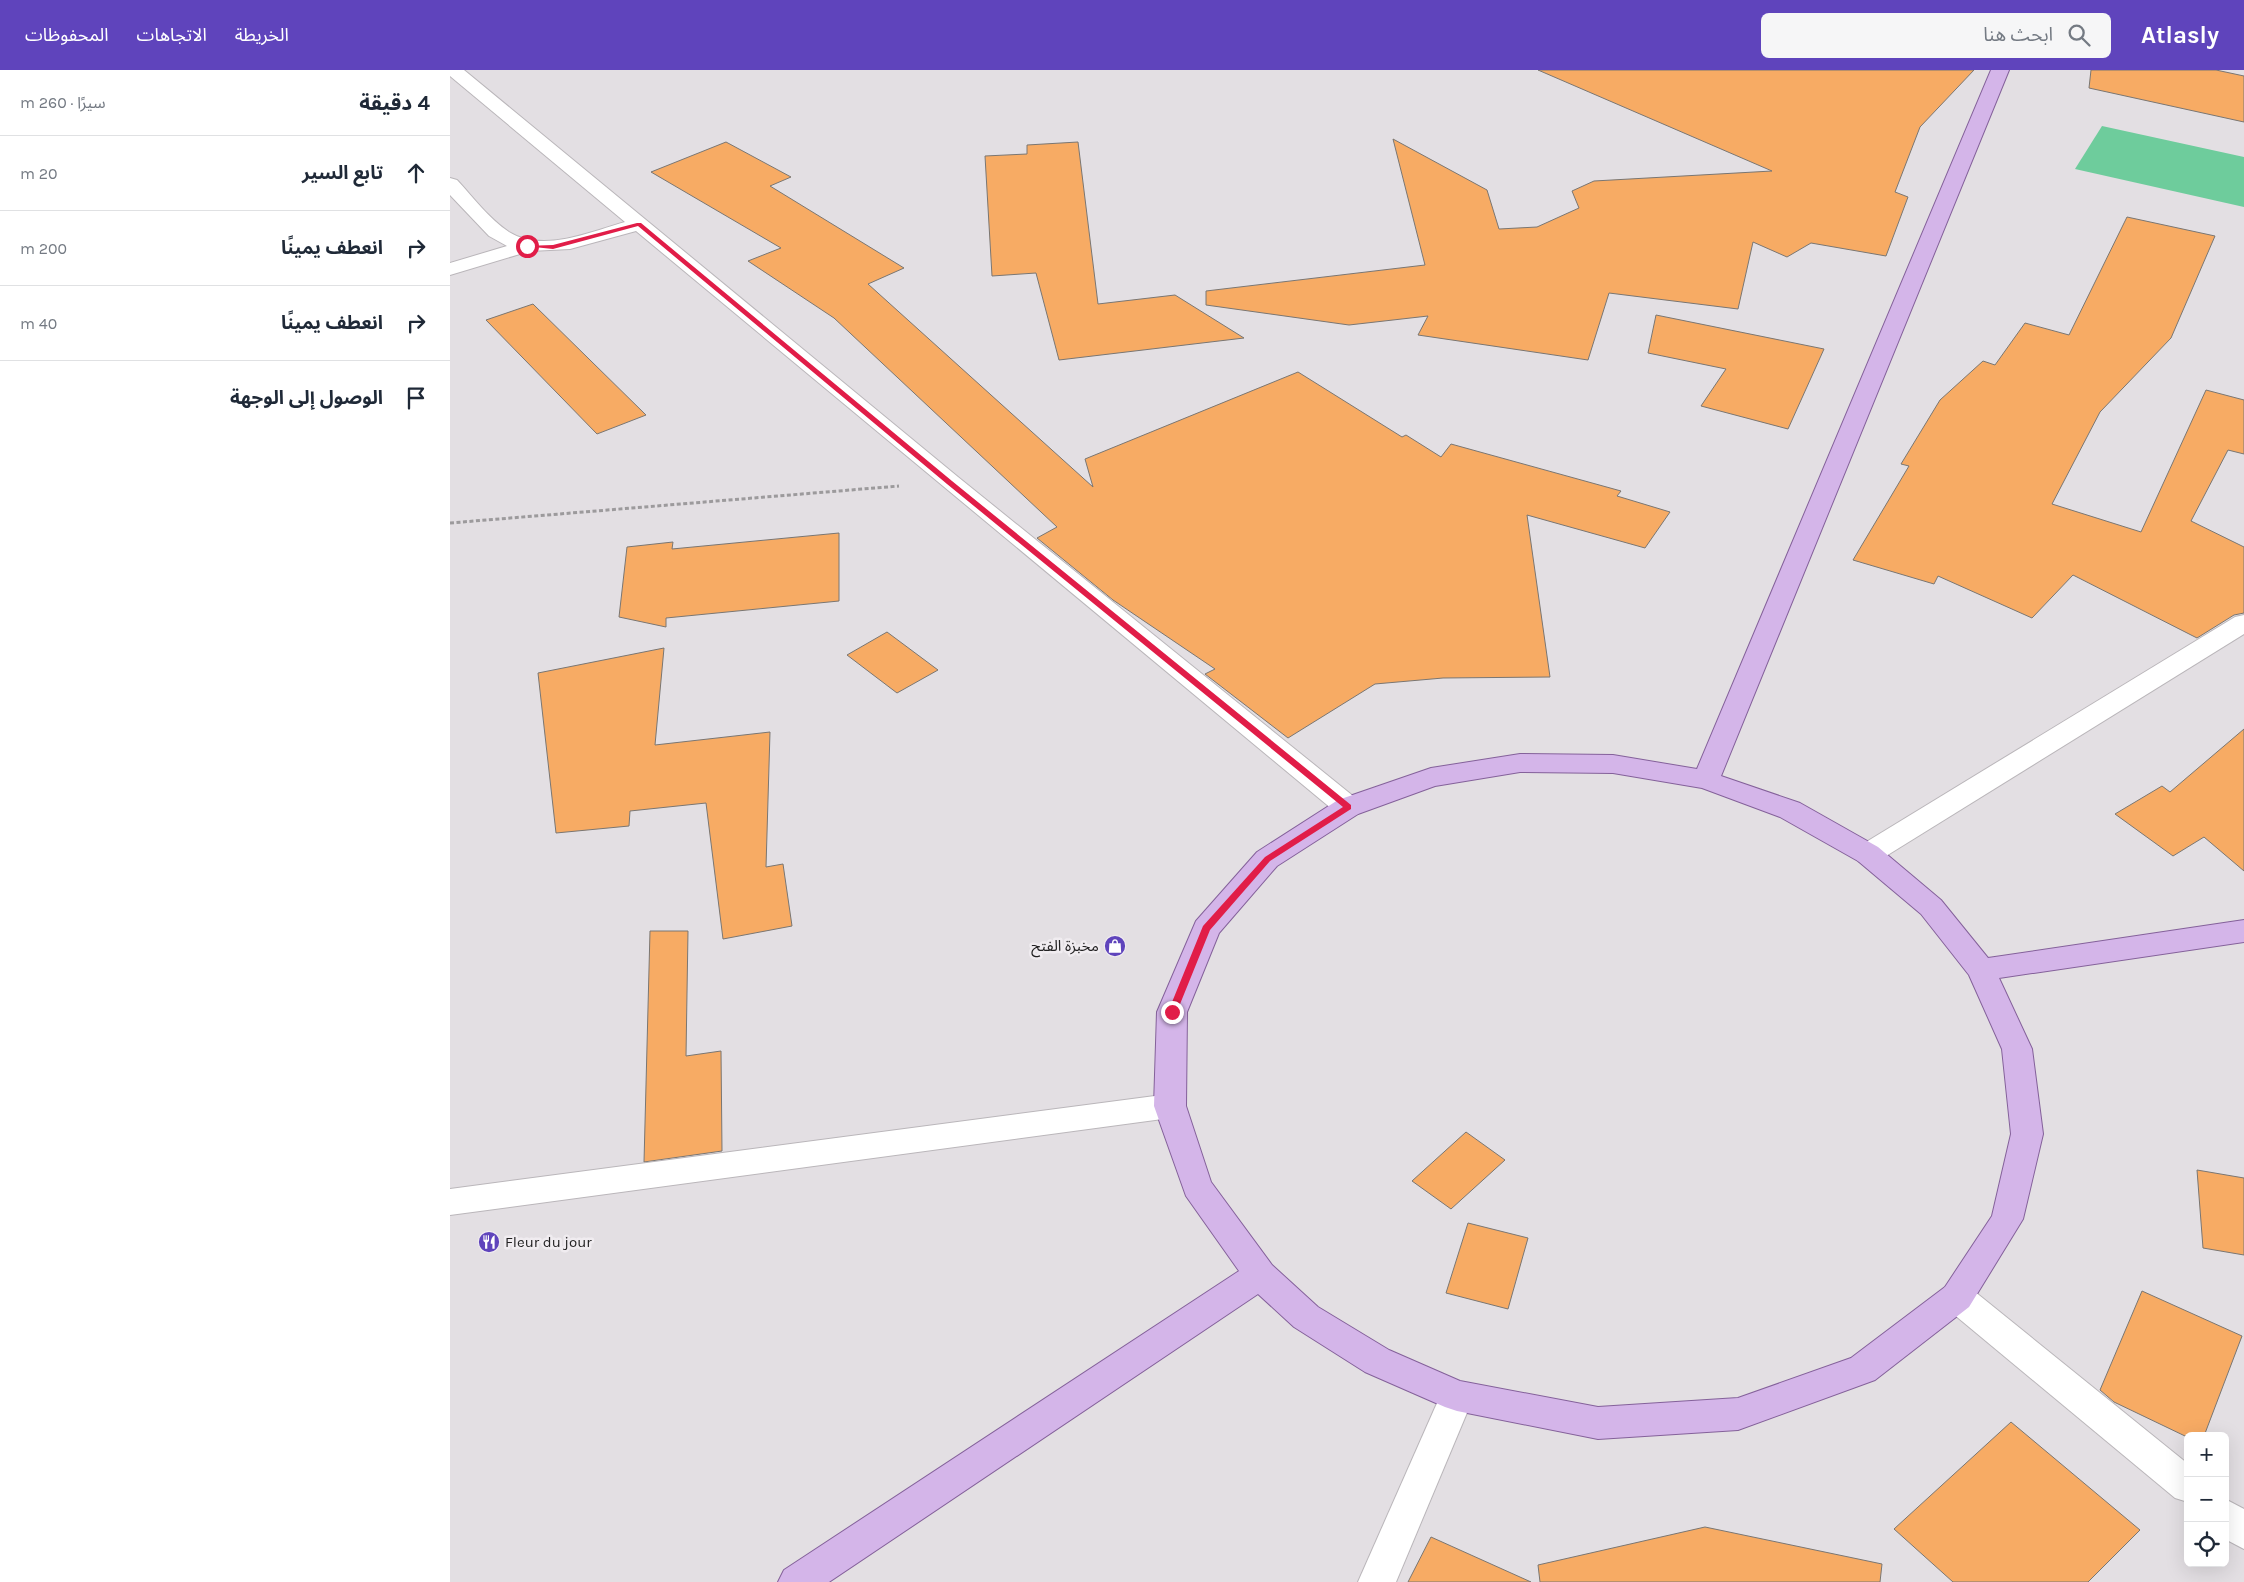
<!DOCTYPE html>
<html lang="ar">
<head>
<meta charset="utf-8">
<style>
  :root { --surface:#fff; --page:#f6f6f7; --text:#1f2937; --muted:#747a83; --line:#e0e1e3; --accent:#5f44bc }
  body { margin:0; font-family:Karla,"Noto Sans Arabic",sans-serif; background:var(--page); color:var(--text); direction:rtl }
  .controls { position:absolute; right:15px; bottom:15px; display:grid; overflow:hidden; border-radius:8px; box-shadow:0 5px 20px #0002 }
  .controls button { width:45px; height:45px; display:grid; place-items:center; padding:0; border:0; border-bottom:1px solid var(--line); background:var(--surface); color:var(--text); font:25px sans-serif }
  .stop { position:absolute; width:15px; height:15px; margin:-11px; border:4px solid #e11d48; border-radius:50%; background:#fff }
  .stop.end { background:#e11d48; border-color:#fff; box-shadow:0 1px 5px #0008 }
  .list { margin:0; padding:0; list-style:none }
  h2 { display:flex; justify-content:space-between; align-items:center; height:65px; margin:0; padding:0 20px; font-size:21px }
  h2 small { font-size:16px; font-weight:400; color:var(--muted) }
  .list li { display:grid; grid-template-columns:32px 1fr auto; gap:15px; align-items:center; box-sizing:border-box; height:75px; padding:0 20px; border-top:1px solid var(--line) }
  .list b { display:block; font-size:19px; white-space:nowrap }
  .list em { font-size:16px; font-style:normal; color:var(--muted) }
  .icon { flex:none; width:28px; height:28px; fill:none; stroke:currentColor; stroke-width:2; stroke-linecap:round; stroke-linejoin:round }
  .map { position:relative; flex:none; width:1794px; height:1512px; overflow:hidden; direction:ltr }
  header { display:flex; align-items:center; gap:30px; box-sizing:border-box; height:70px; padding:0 25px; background:var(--accent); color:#fff }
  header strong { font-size:24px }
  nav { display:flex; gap:28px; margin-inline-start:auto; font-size:18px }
  .search { width:350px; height:45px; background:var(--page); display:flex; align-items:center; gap:12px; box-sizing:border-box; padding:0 18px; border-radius:8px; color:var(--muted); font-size:19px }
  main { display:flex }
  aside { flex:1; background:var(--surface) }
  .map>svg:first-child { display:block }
</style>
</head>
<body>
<header>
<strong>Atlasly</strong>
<div class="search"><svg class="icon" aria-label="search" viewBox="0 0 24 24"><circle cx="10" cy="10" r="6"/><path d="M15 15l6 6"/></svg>ابحث هنا</div>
<nav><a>الخريطة</a><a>الاتجاهات</a><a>المحفوظات</a></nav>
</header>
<main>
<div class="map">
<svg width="1794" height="1512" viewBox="0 0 1794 1512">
  <rect width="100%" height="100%" fill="#e3dfe3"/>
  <path fill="#6ecc9c" d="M 1652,56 L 1794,87 L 1794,137 L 1625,99 Z"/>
  <g fill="#f7ab64" stroke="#7a7672">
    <path d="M 1088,0 L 1524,0 L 1470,57 L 1445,122 L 1458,127 L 1436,186 L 1361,173 L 1337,187 L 1303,172 L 1288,239 L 1159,223 L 1138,290 L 968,265 L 978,246 L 899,255 L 756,235 L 756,221 L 975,195 L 943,69 L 1037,120 L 1049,159 L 1087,157 L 1129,138 L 1122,121 L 1144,111 L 1322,101 Z"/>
    <path d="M 1641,0 L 1766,0 L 1794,6 L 1794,52 L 1639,18 Z"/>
    <path d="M 276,72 L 341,107 L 320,116 L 454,198 L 418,214 L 643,417 L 635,389 L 848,302 L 952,367 L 956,365 L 991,387 L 1001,374 L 1171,421 L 1167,426 L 1220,442 L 1195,478 L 1077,445 L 1100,607 L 993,608 L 925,614 L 838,668 L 755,604 L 765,599 L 663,530 L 587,468 L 607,457 L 384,248 L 298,191 L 331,178 L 201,102 Z"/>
    <path d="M 628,72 L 648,234 L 725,225 L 794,268 L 609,290 L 586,203 L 542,206 L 535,86 L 577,84 L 577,75 Z"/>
    <path d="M 1677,147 L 1765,166 L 1721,268 L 1650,342 L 1602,434 L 1691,462 L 1756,320 L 1794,330 L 1794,384 L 1778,380 L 1741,451 L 1794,477 L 1794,543 L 1784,545 L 1747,568 L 1623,505 L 1582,548 L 1488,506 L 1484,514 L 1403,490 L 1459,396 L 1451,394 L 1490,330 L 1533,291 L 1545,295 L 1575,253 L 1619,265 Z"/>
    <path d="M 83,234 L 196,345 L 147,364 L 36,250 Z"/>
    <path d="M 1206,245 L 1374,279 L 1338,359 L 1251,336 L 1276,299 L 1198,283 Z"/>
    <path d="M 389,463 L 389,531 L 216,548 L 216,557 L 169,547 L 177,477 L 223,472 L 222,479 Z"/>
    <path d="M 437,562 L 488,600 L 447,623 L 397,585 Z"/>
    <path d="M 214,578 L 205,675 L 320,662 L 316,797 L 333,794 L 342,856 L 273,869 L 256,733 L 180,741 L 179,756 L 106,763 L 88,603 Z"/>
    <path d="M 1794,659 L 1794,801 L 1754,767 L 1723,786 L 1665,744 L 1712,716 L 1720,722 Z"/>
    <path d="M 200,861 L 238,861 L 236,986 L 271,981 L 272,1081 L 194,1092 Z"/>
    <path d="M 1016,1062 L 1055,1090 L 1001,1139 L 962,1111 Z"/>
    <path d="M 1747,1100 L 1794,1108 L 1794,1185 L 1753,1178 Z"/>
    <path d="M 1018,1153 L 1078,1168 L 1058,1239 L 996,1223 Z"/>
    <path d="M 1692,1221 L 1792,1266 L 1754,1366 L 1735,1366 L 1664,1332 L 1650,1320 Z"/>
    <path d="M 1561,1352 L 1690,1460 L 1638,1512 L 1503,1512 L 1444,1459 Z"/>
    <path d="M 1255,1457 L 1432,1494 L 1430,1512 L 1090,1512 L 1088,1495 Z"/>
    <path d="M 981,1467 L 1081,1512 L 958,1512 Z"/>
  </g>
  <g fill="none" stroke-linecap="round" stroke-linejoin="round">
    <g stroke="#bab6ba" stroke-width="2">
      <g id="street">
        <path d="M 0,0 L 14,0 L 508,407 L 908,730 L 912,737 L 908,744 L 898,746 L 888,744 L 186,161 L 120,179 L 80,181 L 0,205 L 0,193 L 57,176 L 39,166 L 0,125 L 0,108 L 7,110 C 23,127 39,149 59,162 C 93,183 140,162 175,152 L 0,6 Z"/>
        <path d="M 1794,545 L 1794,564 L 1428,791 L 1418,794 L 1408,791 L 1404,784 L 1408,777 L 1785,547 Z"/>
        <path d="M 720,1024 L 731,1027 L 736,1036 L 731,1045 L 720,1048 L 0,1145 L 0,1119 Z"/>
        <path d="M 1507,1213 L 1519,1217 L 1738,1394 L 1738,1432 L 1725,1428 L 1495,1237 L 1490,1227 L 1495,1217 Z"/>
        <path d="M 1007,1311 L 1019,1315 L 1024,1326 L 946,1512 L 908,1512 L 995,1315 Z"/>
        <path d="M 1775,1429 L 1794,1439 L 1794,1479 L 1775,1469 Z"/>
      </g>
    </g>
    <g stroke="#84619a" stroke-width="2">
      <path id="primary" d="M 1541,0 L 1559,0 L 1271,706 L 1350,733 L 1428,777 L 1491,830 L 1538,888 L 1794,850 L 1794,872 L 1549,908 L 1582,979 L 1593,1064 L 1573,1149 L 1519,1237 L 1425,1310 L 1288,1360 L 1148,1369 L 1007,1341 L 995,1337 L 915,1302 L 844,1257 L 808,1224 L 379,1512 L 328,1512 L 334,1500 L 789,1201 L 736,1126 L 704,1036 L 707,942 L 746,851 L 807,782 L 888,730 L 981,698 L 1070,684 L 1163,685 L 1247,699 ZM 1070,702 L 1163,703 L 1252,718 L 1330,747 L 1408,791 L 1471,844 L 1519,905 L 1552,979 L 1561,1064 L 1542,1146 L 1495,1217 L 1401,1288 L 1288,1328 L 1148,1337 L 1010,1311 L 939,1280 L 868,1237 L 822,1195 L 761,1112 L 736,1036 L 737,942 L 769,863 L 827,796 L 908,744 L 985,716 Z"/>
    </g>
    <path stroke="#9c9a9c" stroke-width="3" stroke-dasharray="4 2.5" stroke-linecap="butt" d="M 0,453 L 449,416"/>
    <use href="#street" fill="#fff" fill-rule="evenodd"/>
    <use href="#primary" fill="#d4b5e9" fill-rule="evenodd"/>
  </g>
  <path fill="#e11d48" d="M 187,153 L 191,153 L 502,411 L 901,735 L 901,739 L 820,791 L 760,860 L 726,944 L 722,945 L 718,942 L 753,856 L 815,787 L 893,737 L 497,414 L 188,156 L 103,179 L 74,176 L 103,175 Z"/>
  <defs>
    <g id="shop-disc" transform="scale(1.125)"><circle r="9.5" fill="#5f44bc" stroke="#f0ecf0"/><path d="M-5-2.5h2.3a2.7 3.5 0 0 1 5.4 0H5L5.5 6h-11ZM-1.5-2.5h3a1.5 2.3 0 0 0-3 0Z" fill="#fff"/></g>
    <g id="restaurant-disc" transform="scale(1.125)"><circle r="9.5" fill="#5f44bc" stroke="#f0ecf0"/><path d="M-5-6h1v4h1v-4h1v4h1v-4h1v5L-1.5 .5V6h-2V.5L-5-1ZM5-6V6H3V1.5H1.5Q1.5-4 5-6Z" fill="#fff"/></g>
  </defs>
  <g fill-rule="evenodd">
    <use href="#shop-disc" x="665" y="876"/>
    <use href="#restaurant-disc" x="39" y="1172"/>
  </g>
  <g text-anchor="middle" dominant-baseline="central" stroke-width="5" stroke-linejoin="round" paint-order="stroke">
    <g font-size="15" fill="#222122" stroke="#f0ecf0" text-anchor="end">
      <text x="649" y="876">مخبزة الفتح</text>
      <text x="55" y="1172" text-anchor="start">Fleur du jour</text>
    </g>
  </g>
</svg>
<div class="controls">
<button>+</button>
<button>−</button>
<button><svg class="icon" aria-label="locate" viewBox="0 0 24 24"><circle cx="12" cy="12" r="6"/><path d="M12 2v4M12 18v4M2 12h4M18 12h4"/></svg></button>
</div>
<div class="stop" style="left:77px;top:176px"></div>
<div class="stop end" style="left:722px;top:942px"></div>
</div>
<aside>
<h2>4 دقيقة<small>سيرًا · 260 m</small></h2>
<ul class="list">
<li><svg class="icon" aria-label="ahead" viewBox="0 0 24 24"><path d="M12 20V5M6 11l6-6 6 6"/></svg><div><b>تابع السير</b></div><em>20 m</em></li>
<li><svg class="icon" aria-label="right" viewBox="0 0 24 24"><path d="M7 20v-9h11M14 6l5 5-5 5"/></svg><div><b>انعطف يمينًا</b></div><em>200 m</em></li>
<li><svg class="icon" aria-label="right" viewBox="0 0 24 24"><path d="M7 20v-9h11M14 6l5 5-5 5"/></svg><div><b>انعطف يمينًا</b></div><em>40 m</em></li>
<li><svg class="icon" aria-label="arrive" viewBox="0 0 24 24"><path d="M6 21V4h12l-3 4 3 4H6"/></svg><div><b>الوصول إلى الوجهة</b></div></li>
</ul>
</aside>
</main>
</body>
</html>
